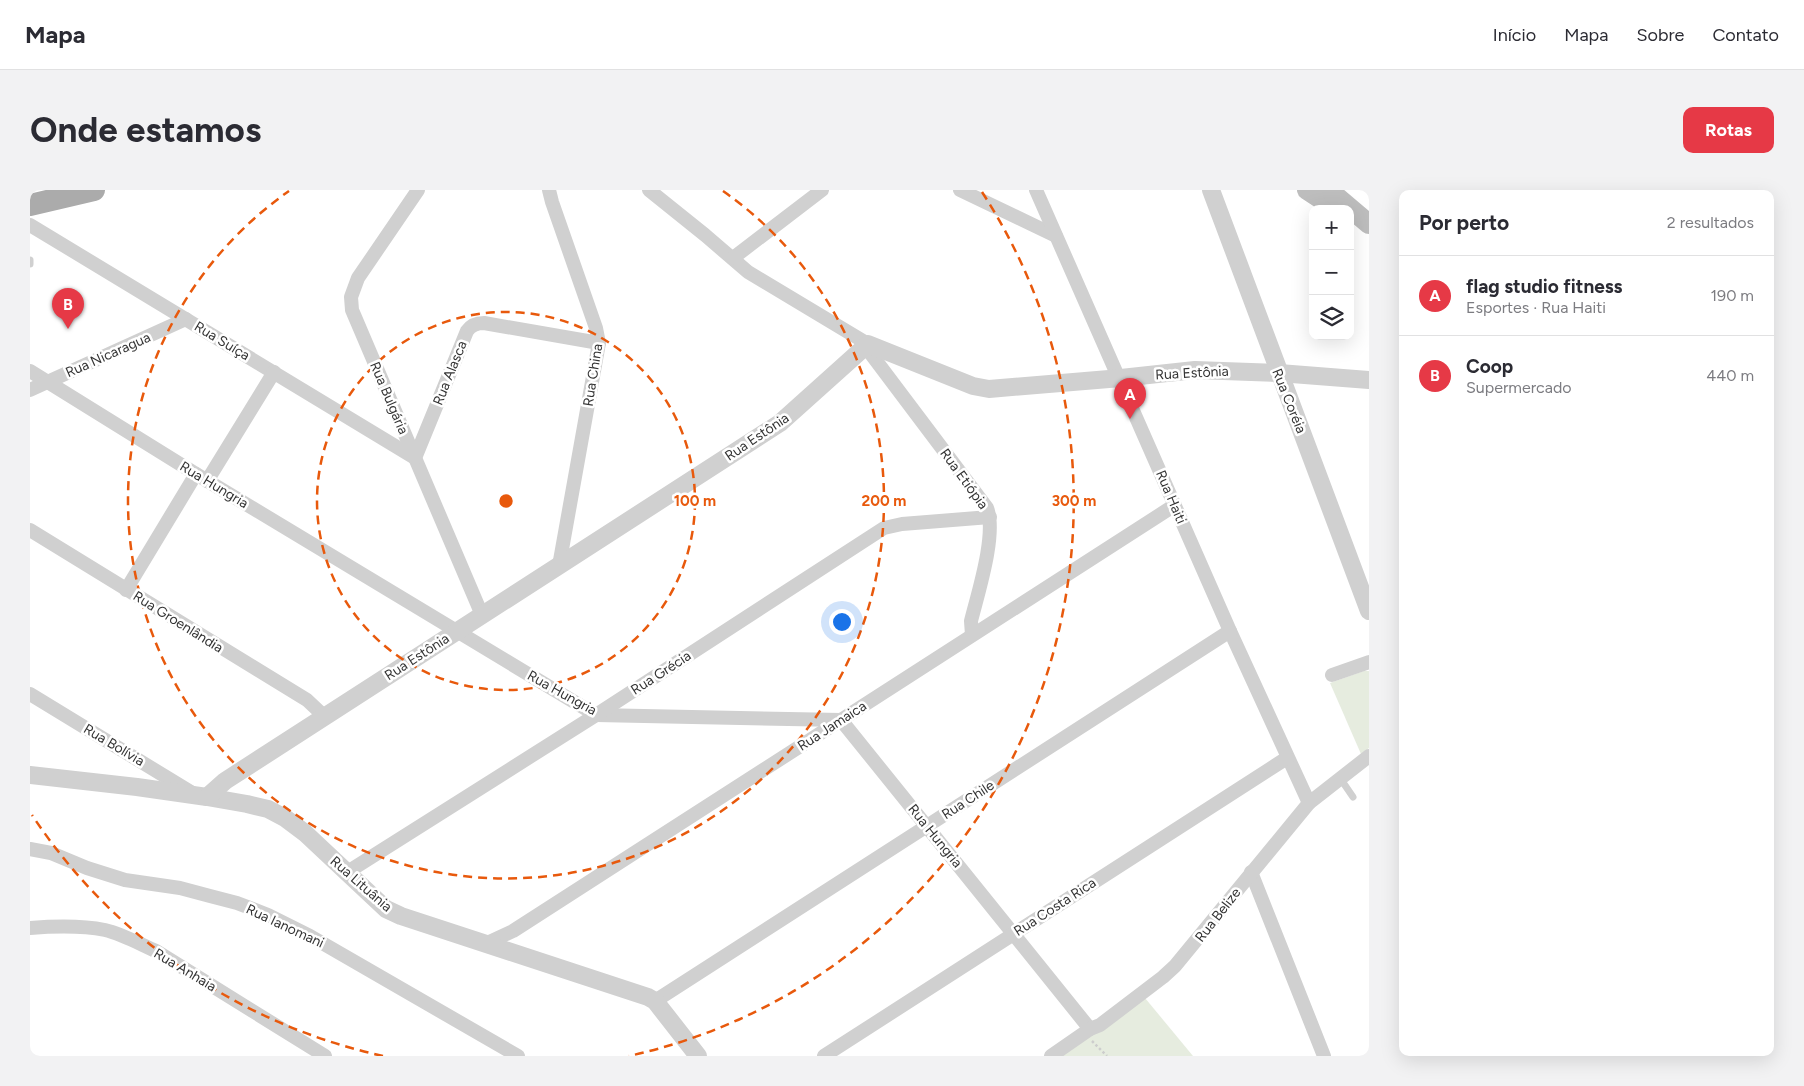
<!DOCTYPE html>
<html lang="pt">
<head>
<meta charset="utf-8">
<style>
  :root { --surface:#fff; --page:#f2f2f3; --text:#2b2b33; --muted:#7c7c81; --line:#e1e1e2; --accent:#e63946 }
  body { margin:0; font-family:Figtree,sans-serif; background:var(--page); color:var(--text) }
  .controls { position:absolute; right:15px; top:15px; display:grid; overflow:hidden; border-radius:10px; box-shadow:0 5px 20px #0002 }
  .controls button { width:45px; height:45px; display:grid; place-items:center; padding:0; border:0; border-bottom:1px solid var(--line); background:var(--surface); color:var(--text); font:25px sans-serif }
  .you { position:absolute; left:811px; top:431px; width:18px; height:18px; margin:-12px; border:4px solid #fff; border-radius:50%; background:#1a73e8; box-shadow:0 0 0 8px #1a73e833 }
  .badge { display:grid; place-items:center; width:32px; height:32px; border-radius:50%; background:var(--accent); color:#fff; font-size:16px; font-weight:700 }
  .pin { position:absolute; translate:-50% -41px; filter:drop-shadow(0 1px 2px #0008) }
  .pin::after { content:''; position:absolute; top:26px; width:18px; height:15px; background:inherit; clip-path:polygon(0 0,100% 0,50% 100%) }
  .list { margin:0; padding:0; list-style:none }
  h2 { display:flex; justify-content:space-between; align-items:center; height:65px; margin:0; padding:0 20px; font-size:21px }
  h2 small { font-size:16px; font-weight:400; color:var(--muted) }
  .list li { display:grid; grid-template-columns:32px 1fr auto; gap:15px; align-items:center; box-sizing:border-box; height:80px; padding:0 20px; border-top:1px solid var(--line) }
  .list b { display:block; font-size:19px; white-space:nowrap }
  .list p { margin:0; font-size:16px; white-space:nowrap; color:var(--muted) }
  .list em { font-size:16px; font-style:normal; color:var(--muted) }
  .icon { flex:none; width:28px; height:28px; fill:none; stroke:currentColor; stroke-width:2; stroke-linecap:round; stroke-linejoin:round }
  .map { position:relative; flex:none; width:1339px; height:866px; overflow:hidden; border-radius:10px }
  header { display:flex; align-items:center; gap:30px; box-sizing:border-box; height:70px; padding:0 25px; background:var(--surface); border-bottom:1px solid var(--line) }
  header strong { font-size:24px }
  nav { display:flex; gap:28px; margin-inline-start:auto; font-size:18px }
  .intro { display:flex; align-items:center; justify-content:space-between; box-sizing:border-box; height:120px; padding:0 30px }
  h1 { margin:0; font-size:35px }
  .button { padding:12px 22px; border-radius:10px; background:var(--accent); color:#fff; font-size:18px; font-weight:700 }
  main { display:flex; gap:30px; padding:0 30px }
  aside { flex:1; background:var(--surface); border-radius:10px; box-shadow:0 5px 20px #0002 }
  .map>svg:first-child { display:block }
</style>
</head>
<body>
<header>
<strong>Mapa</strong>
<nav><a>Início</a><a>Mapa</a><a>Sobre</a><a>Contato</a></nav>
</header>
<div class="intro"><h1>Onde estamos</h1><a class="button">Rotas</a></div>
<main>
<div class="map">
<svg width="1339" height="866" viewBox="0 0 1339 866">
  <rect width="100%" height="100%" fill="#fff"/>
  <g fill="#e6ecdf">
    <path d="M 1334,481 L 1339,481 L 1339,558 L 1331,564 L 1300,493 Z"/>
    <path d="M 1115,808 L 1163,866 L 1029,866 Z"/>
  </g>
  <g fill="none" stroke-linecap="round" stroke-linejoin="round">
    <path stroke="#cdcdcd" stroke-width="2.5" stroke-dasharray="2.5 2.5" stroke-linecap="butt" d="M 1062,851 L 1077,866"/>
    <g stroke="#d0d0d0" stroke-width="7">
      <path d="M 0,70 L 0,74"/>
      <path d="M 1310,588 L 1323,607"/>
    </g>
    <g stroke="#d0d0d0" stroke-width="14">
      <path d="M 388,0 L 328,88 L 321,107 L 322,120 L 452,425"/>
      <path d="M 519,0 L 522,12 L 566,138 L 569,153 L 529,376"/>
      <path d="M 619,0 L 675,45 L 718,82 L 838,154"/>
      <path d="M 930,0 L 1026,46"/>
      <path d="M 1006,0 L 1200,441 L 1279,613"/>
      <path d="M 0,35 L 385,268 L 437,141 C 441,135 446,133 454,133 L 569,153"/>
      <path d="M 703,68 L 792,0"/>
      <path d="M 835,156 L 957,318 C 967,344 948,403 941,431 L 942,445"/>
      <path d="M 0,181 L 166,284 L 566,525 L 811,530 L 1060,839"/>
      <path d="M 0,200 L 156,129"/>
      <path d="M 177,291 L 244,182"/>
      <path d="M 0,340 L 277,510 L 294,526"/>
      <path d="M 96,400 L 166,284"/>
      <path d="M 1302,485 L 1339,472"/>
      <path d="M 0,504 L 164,604"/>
      <path d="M 0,659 L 21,663 L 57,678 L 95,690 L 150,698 L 180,706 L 207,713 L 238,725 L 280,746 L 488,866"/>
      <path d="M 1221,682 L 1294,866"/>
      <path d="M 316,683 L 566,525 L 854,338 L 872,334 L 960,327"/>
      <path d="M 0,738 C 25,736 50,735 75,740 C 92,744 110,754 126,761 L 295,866"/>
      <path d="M 457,753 L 483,741 L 1145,315"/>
      <path d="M 625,811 L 1200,441"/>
      <path d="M 794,866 L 1257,568"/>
      <path d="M 1021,866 L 1060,839 L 1070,835 L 1133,787 L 1145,776 L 1279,613 L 1339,566"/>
    </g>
    <g stroke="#d0d0d0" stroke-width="18">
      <path d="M 1181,0 L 1339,421"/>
      <path d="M 0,585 L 107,597 L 177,607 L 217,614 L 238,619 L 255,628 L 275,643 L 356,719 L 371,726 L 618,807 L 625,811 L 668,866"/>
      <path d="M 177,607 L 195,591 L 750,233 L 838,154 L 943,196 L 959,199 L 1091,188 L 1165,180 L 1249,183 L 1339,190"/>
    </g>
    <g stroke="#bdbdbd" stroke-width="20">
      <path d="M 1277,0 L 1306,19"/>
      <path d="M 1301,0 L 1307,7 L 1339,34"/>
    </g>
    <path stroke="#ababab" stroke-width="22" d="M 0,15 L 64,0"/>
  </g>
  <g fill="none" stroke="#e8590c" stroke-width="2.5" stroke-dasharray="9 6">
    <circle cx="476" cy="311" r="189"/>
    <path d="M693 1A378 378 0 1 1 259 1"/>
    <path d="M353 866A568 568 0 0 1 2 625M952 2A568 568 0 0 1 599 866"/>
  </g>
  <g text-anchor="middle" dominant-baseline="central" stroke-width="5" stroke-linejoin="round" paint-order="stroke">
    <g font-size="14" fill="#333" stroke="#fff">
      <text transform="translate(192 151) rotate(31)">Rua Suíça</text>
      <text transform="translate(78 165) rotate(-24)">Rua Nicaragua</text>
      <text transform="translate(420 183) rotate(-68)">Rua Alasca</text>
      <text transform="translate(1162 183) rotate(-3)">Rua Estônia</text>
      <text transform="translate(563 185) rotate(-81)">Rua China</text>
      <text transform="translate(359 208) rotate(67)">Rua Bulgária</text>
      <text transform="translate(1259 211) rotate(68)">Rua Coréia</text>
      <text transform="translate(727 247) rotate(-34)">Rua Estônia</text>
      <text transform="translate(934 289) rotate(54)">Rua Etiópia</text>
      <text transform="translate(184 295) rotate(31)">Rua Hungria</text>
      <text transform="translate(1141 307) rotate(67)">Rua Haiti</text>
      <text transform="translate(148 432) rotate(32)">Rua Groenlândia</text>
      <text transform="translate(387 467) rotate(-33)">Rua Estônia</text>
      <text transform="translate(631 483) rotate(-33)">Rua Grécia</text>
      <text transform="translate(532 503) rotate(29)">Rua Hungria</text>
      <text transform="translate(802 536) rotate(-33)">Rua Jamaica</text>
      <text transform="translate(84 555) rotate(31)">Rua Bolívia</text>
      <text transform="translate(938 610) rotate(-33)">Rua Chile</text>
      <text transform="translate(905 646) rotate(51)">Rua Hungria</text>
      <text transform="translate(331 694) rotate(41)">Rua Lituânia</text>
      <text transform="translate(1025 717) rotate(-33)">Rua Costa Rica</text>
      <text transform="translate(1188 725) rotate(-52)">Rua Belize</text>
      <text transform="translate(255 736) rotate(25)">Rua Ianomani</text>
      <text transform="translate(155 780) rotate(31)">Rua Anhaia</text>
    </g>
  </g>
  <circle cx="476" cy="311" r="8" fill="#e8590c" stroke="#fff" stroke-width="2.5"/>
  <g font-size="15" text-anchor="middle" font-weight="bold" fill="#e8590c" stroke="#fff" stroke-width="5" stroke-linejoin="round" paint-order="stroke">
    <text x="665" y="316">100 m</text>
    <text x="854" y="316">200 m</text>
    <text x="1044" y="316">300 m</text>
  </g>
</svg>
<div class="controls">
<button>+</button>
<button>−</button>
<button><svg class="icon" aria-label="layers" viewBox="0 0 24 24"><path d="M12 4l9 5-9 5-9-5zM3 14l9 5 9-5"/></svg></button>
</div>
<div class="you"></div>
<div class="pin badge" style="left:1100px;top:229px">A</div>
<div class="pin badge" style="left:38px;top:139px">B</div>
</div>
<aside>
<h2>Por perto<small>2 resultados</small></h2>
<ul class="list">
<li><span class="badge">A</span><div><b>flag studio fitness</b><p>Esportes · Rua Haiti</p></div><em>190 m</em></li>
<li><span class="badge">B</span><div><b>Coop</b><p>Supermercado</p></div><em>440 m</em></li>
</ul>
</aside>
</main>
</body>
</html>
